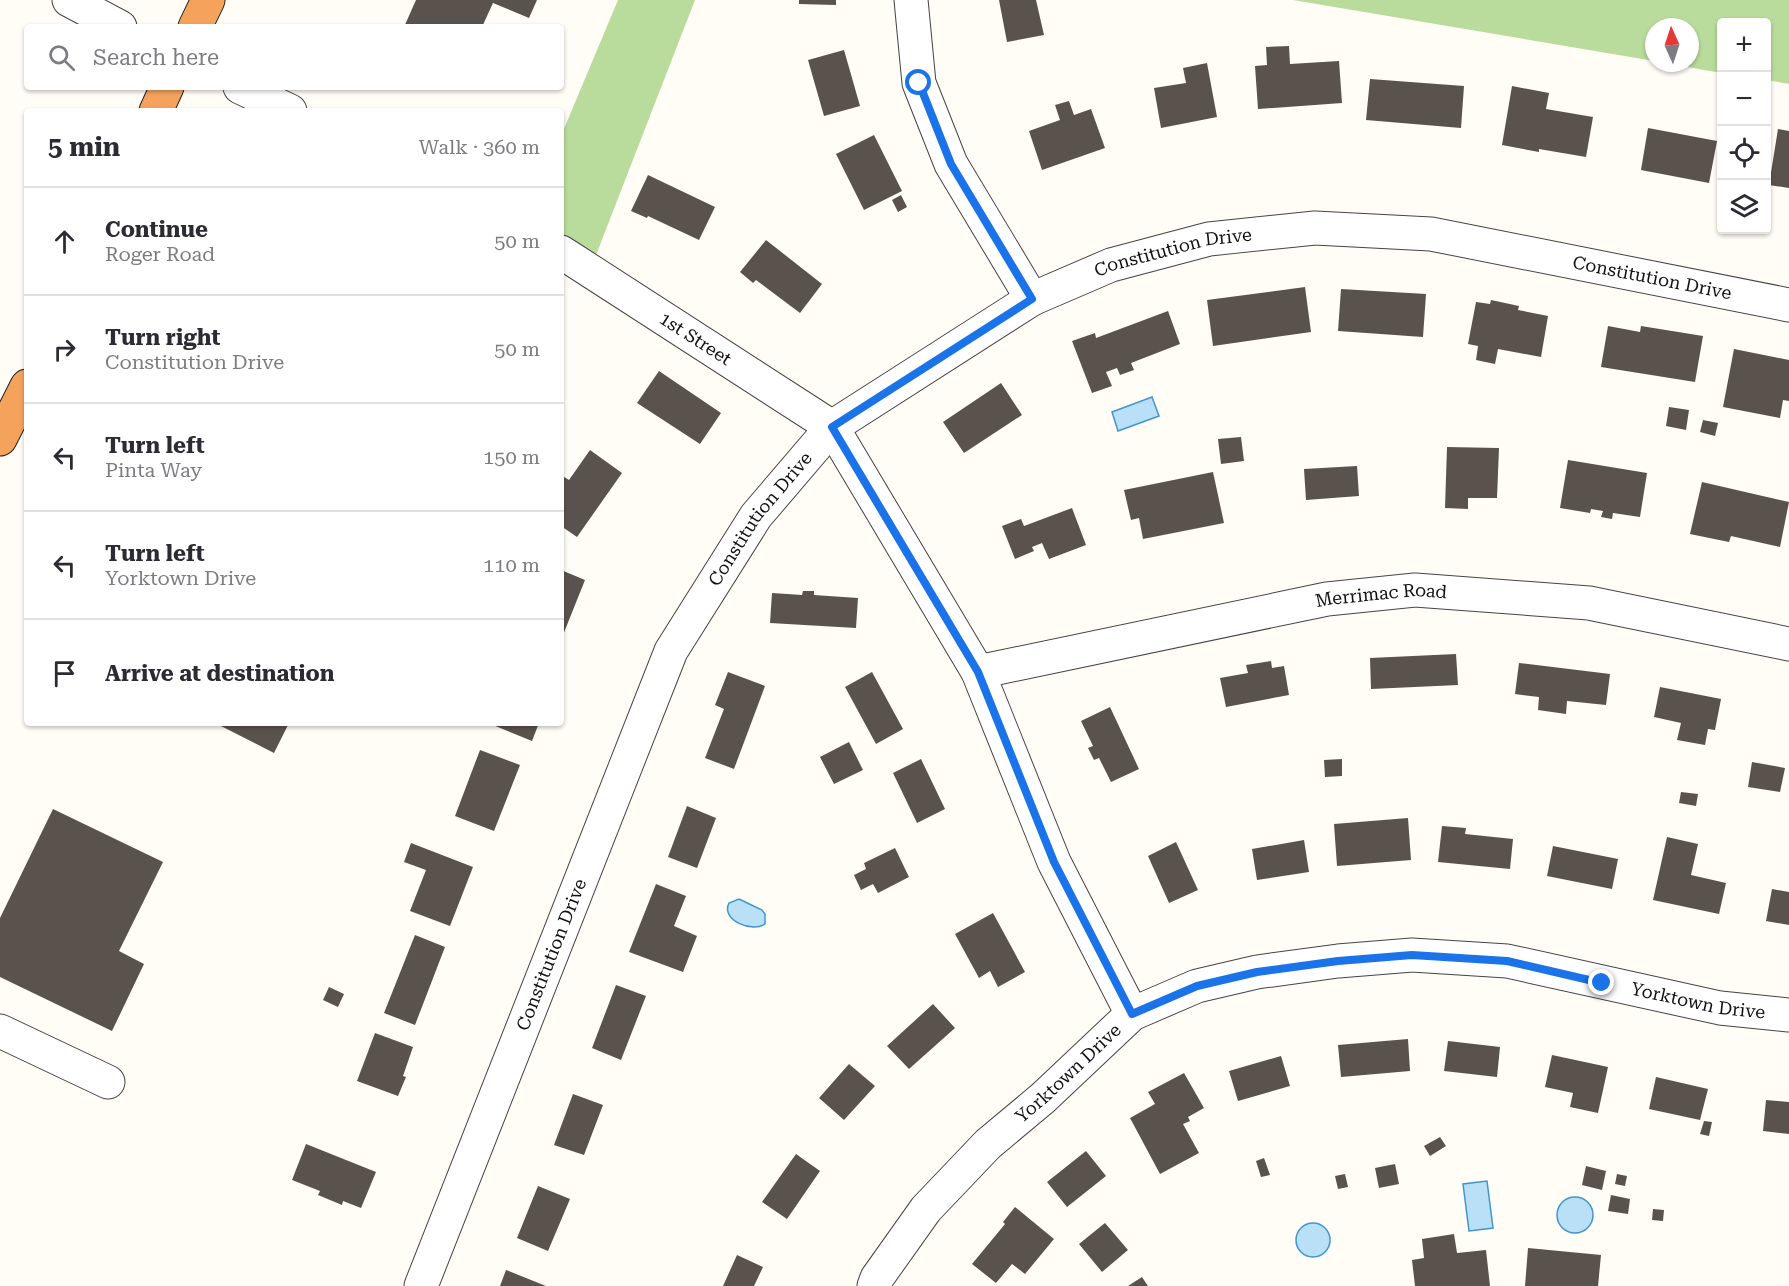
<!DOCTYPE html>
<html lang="en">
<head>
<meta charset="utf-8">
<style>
	:root { --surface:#fff; --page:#f7f7f7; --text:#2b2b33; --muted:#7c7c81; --line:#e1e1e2 }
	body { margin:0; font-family:"Roboto Serif",serif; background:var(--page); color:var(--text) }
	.controls { position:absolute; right:18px; top:18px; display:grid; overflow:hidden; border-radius:6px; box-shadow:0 2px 4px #0004 }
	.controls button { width:54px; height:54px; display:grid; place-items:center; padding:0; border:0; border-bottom:2px solid var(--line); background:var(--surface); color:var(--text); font:30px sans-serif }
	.compass { position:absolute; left:1645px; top:18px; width:54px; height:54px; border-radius:50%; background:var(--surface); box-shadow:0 2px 4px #0004; rotate:357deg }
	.stop { position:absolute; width:18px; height:18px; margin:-14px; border:4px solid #1a73e8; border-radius:50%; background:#fff }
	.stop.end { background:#1a73e8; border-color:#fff; box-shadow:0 2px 6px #0008 }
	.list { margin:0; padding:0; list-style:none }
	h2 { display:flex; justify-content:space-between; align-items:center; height:78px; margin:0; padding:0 24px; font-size:26px }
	h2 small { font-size:20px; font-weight:400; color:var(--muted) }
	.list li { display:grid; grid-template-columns:39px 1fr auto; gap:18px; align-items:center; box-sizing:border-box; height:108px; padding:0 24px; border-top:2px solid var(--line) }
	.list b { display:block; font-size:22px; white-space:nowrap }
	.list p { margin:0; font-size:20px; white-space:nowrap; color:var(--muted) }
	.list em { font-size:20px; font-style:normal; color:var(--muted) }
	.icon { flex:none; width:33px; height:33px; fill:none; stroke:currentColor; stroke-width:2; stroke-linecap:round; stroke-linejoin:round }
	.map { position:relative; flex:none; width:1789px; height:1286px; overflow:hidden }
	.search { position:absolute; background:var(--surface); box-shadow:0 2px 4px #0004; left:24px; top:24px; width:540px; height:66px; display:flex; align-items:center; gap:15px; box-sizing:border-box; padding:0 21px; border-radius:6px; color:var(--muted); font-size:22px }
	.panel { position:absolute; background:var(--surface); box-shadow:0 2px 4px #0004; left:24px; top:108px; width:540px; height:618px; border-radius:6px }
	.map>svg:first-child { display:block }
	.forest { fill:#b9dc9c }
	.water { fill:#b9e0f7; stroke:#3f96cf; stroke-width:1.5 }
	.building { fill:#5a524d }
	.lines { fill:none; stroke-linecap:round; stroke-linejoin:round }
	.minor-casing { stroke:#444; stroke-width:35 }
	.highway-casing { stroke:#222; stroke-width:35 }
	.minor { stroke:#fff; stroke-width:33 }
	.highway { stroke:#f5a25d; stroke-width:33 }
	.route { stroke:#1a73e8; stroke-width:8 }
	.labels { text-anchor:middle; stroke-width:6; stroke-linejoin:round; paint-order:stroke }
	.street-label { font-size:18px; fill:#111; stroke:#fff }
</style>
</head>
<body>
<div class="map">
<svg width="1789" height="1286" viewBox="0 0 1789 1286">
	<rect width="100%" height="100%" fill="#fffdf5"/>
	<path class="forest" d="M618,0H695L591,268L561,253V136Z
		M1293,0H1789V84L1767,80L1766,22H1722L1721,73L1665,63H1690V27H1654V61Z"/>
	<path class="water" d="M1152,397L1159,416L1118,431L1112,412Z
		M739,899L762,910L765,914V924C754,933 720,921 729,903Z
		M1487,1181L1493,1228L1469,1231L1463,1184Z
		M1557 1215a18 18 0 1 1 36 0a18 18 0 1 1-36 0Z
		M1296 1240a17 17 0 1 1 34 0a17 17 0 1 1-34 0Z"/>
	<path class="building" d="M416,0H537L529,18L493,3L482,27H404Z
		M799,0H836V5L799,4Z
		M999,0H1036L1044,35L1007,42Z
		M1289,46L1290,64L1339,61L1342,103L1258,109L1255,66L1267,65L1266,47Z
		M844,50L860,106L824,116L808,60Z
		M1207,63L1217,117L1161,128L1154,88L1186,83L1183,68Z
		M1370,79L1464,86L1461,128L1366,120Z
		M1512,86L1549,93L1546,109L1593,117L1586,157L1539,149V152L1502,145Z
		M1069,101L1074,115L1091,109L1105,148L1042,170L1029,131L1060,120L1055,105Z
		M1648,128L1717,141L1709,183L1641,170Z
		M1778,129L1789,131V188L1769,185Z
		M874,135L902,191L864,210L836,154Z
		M648,175L715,207L699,240L648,216L647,218L631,211Z
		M901,195L907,207L898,212L892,200Z
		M766,240L822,284L800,313L756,280L753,283L740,272Z
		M1305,287L1311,332L1213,346L1207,300Z
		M1341,289L1426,294L1423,337L1338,331Z
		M1491,300L1519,306L1518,310L1548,316L1541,357L1498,349L1495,364L1476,360L1478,346L1468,344L1476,302L1490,304Z
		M1168,311L1180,344L1131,363L1134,370L1120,375L1117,368L1106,372L1112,386L1092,393L1072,341L1095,333L1096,338Z
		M1608,326L1640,332L1641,326L1703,336L1695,382L1601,367Z
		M1734,349L1789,360V401L1783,400L1780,418L1723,407Z
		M659,371L721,413L700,444L637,403Z
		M1001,383L1022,415L964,453L943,422Z
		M1669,407L1689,410L1686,430L1666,426Z
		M1703,420L1718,423L1715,436L1700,432Z
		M1241,437L1244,461L1221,464L1218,439Z
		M1447,447L1499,448L1497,498H1468V509L1445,508Z
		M590,450L622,473L577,537L561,526V475L569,480Z
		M1568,460L1647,473L1640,517L1613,513L1612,519L1601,517L1603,511L1591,509L1590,513L1560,508Z
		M1357,466L1359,496L1306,500L1304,469Z
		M1213,472L1224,523L1143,539L1139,518L1131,520L1124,490Z
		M1702,482L1789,502L1780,547L1731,536L1729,542L1690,534Z
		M1072,508L1086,545L1049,559L1042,543L1032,547L1034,551L1015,559L1002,526L1021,519L1024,526Z
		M561,570L585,580L561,640Z
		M803,591H814V595L858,598L856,628L770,623L772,593L802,595Z
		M1456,654L1458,685L1371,689L1370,658Z
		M1271,661L1272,668L1284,666L1289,695L1226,707L1220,678L1248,673L1246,665Z
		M1519,663L1610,674L1606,705L1567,701L1566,714L1538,710L1539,697L1515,694Z
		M728,672L765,686L734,769L705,758L724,709L715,705Z
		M872,672L903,729L876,744L845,687Z
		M1660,687L1721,699L1715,730L1708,729L1705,745L1677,740L1681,723L1654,717Z
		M1110,707L1139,769L1111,782L1099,758L1094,760L1088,748L1093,746L1081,721Z
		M215,723H289L274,753Z
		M493,723H539L532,741L493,725Z
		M849,742L863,770L834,784L820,757Z
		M480,750L520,765L494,831L455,816Z
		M921,759L945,809L917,823L893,773Z
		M1342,759V776L1325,777L1324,760Z
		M1752,762L1785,768L1780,792L1748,787Z
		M1681,792L1698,794L1696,806L1679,803Z
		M687,806L716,818L697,868L668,857Z
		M53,809L163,862L119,951L144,964L112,1031L0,977V918Z
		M1408,818L1411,860L1337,866L1334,824Z
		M1442,826L1466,828L1465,834L1513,839L1510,869L1438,862Z
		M1667,837L1698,844L1691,875L1726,883L1719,914L1653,900Z
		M1304,840L1309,872L1257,880L1252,849Z
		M1176,842L1198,890L1169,903L1148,856Z
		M411,843L473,867L450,926L410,911L426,870L404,862Z
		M1553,846L1618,859L1612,889L1547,876Z
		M895,848L909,877L878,893L873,884L861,890L854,875L866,869L864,863Z
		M656,884L686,896L674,926L697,936L683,972L629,952Z
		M1772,889L1789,892V925L1766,921Z
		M993,913L1025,972L998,987L990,971L979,978L955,934Z
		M415,935L445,947L415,1025L384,1013Z
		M616,985L646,996L621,1060L592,1048Z
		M329,987L344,994L338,1007L323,1000Z
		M933,1004L955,1028L909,1069L887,1046Z
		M375,1033L413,1047L403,1076L406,1077L398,1096L357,1081Z
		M1408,1039L1410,1071L1341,1077L1338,1045Z
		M1448,1041L1500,1047L1497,1077L1444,1071Z
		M1552,1055L1608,1067L1598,1113L1570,1107L1573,1093L1545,1087Z
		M1281,1056L1290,1086L1238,1101L1229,1071Z
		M849,1064L875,1086L844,1120L819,1098Z
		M1184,1073L1204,1108L1188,1117L1190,1121L1183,1124L1199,1153L1160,1174L1130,1118L1155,1104L1148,1092Z
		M1656,1077L1708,1089L1700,1120L1649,1109Z
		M573,1094L603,1105L584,1155L554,1145Z
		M1766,1100L1789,1102V1134L1763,1131Z
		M1704,1121L1712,1122L1709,1136L1700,1134Z
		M1440,1137L1446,1146L1430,1156L1424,1146Z
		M306,1144L376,1172L361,1208L343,1201L342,1205L318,1195L320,1191L292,1180Z
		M1086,1151L1106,1176L1067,1207L1047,1182Z
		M796,1154L820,1171L787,1219L762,1202Z
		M1264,1158L1270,1175L1261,1177L1256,1161Z
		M1395,1164L1399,1184L1379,1188L1375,1168Z
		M1586,1166L1606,1171L1602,1190L1582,1185Z
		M1345,1174L1348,1187L1338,1189L1335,1176Z
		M1617,1174L1627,1176L1625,1186L1615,1184Z
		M538,1186L570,1199L548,1251L517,1238Z
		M1611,1195L1630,1199L1628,1214L1608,1211Z
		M1015,1207L1054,1239L1025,1274L1012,1264L996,1283L972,1264L1005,1224L1003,1222Z
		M1653,1209L1664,1210L1663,1221L1652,1220Z
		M1105,1223L1128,1250L1102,1272L1079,1244Z
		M1454,1234L1457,1253L1486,1250L1490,1286H1415L1412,1260L1424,1258L1422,1239Z
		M1528,1248L1601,1255L1598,1286H1525Z
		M737,1255L763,1267L754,1286H723Z
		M506,1270L546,1286H500Z
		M1142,1277L1148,1286H1128Z"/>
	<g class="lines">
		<g class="minor-casing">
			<g id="minor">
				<path d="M69,0L120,27"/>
				<path d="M911,0L919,83L951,164L1032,299"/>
				<path d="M240,87L290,111"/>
				<path id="s1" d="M561,252L832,427L978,672L1054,862L1132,1014"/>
				<path id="s2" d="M978,672L1327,599L1415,590L1589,603L1789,644"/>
				<path d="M0,1031L108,1082"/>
				<path id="s3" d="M421,1286L671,651L756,516L832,427L1032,299L1111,265L1209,239L1315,228L1431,234L1789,305"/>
				<path id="s4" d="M874,1286L877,1278L926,1209L988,1144L1043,1098L1132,1014L1197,986L1257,972L1338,961L1412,955L1507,961L1720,1008L1789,1015"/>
			</g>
		</g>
		<g class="highway-casing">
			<path id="highway" d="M195,27L208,0
				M156,111L167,87
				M0,439L27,386"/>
		</g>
		<use href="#minor" class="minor"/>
		<use href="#highway" class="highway"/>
	</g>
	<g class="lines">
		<path class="route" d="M919,83L951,164L1032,299L832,427L978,672L1054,862L1132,1014L1197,986L1257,972L1338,961L1412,955L1507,961L1602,983"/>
	</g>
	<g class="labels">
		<g class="street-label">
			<text dy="6" stroke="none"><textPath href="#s3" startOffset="1346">Constitution Drive</textPath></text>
			<text dy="6" stroke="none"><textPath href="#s3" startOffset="1832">Constitution Drive</textPath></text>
			<text dy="6" stroke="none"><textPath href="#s1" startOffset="160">1st Street</textPath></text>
			<text dy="6" stroke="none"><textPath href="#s3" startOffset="842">Constitution Drive</textPath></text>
			<text dy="6" stroke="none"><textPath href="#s2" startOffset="411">Merrimac Road</textPath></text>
			<text dy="6" stroke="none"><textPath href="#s3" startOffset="356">Constitution Drive</textPath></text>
			<text dy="6" stroke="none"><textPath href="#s4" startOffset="956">Yorktown Drive</textPath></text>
			<text dy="6" stroke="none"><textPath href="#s4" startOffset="290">Yorktown Drive</textPath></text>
		</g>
	</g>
</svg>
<div class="controls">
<button>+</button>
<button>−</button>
<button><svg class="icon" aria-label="locate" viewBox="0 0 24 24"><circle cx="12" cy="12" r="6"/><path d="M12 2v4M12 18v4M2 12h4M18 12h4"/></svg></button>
<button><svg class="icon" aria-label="layers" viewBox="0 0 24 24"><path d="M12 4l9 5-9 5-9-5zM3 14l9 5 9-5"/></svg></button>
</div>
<svg class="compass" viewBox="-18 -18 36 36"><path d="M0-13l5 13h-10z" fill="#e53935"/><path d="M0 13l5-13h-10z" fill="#7c7c81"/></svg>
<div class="stop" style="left:919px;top:83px"></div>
<div class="stop end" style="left:1602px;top:983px"></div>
<div class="search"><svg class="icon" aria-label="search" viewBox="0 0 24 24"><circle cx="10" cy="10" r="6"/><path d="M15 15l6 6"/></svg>Search here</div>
<section class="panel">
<h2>5 min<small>Walk · 360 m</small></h2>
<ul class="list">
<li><svg class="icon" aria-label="ahead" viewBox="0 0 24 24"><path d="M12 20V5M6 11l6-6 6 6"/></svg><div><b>Continue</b><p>Roger Road</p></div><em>50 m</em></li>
<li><svg class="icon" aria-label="right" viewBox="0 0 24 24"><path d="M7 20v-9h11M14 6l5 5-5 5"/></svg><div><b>Turn right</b><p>Constitution Drive</p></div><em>50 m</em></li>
<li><svg class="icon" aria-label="left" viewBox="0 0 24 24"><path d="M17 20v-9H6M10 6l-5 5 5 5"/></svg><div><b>Turn left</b><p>Pinta Way</p></div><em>150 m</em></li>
<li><svg class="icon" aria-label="left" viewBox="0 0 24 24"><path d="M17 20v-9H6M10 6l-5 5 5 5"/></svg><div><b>Turn left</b><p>Yorktown Drive</p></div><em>110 m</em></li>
<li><svg class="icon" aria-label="arrive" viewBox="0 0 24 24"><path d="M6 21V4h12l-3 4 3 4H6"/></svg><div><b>Arrive at destination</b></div></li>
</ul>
</section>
</div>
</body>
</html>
